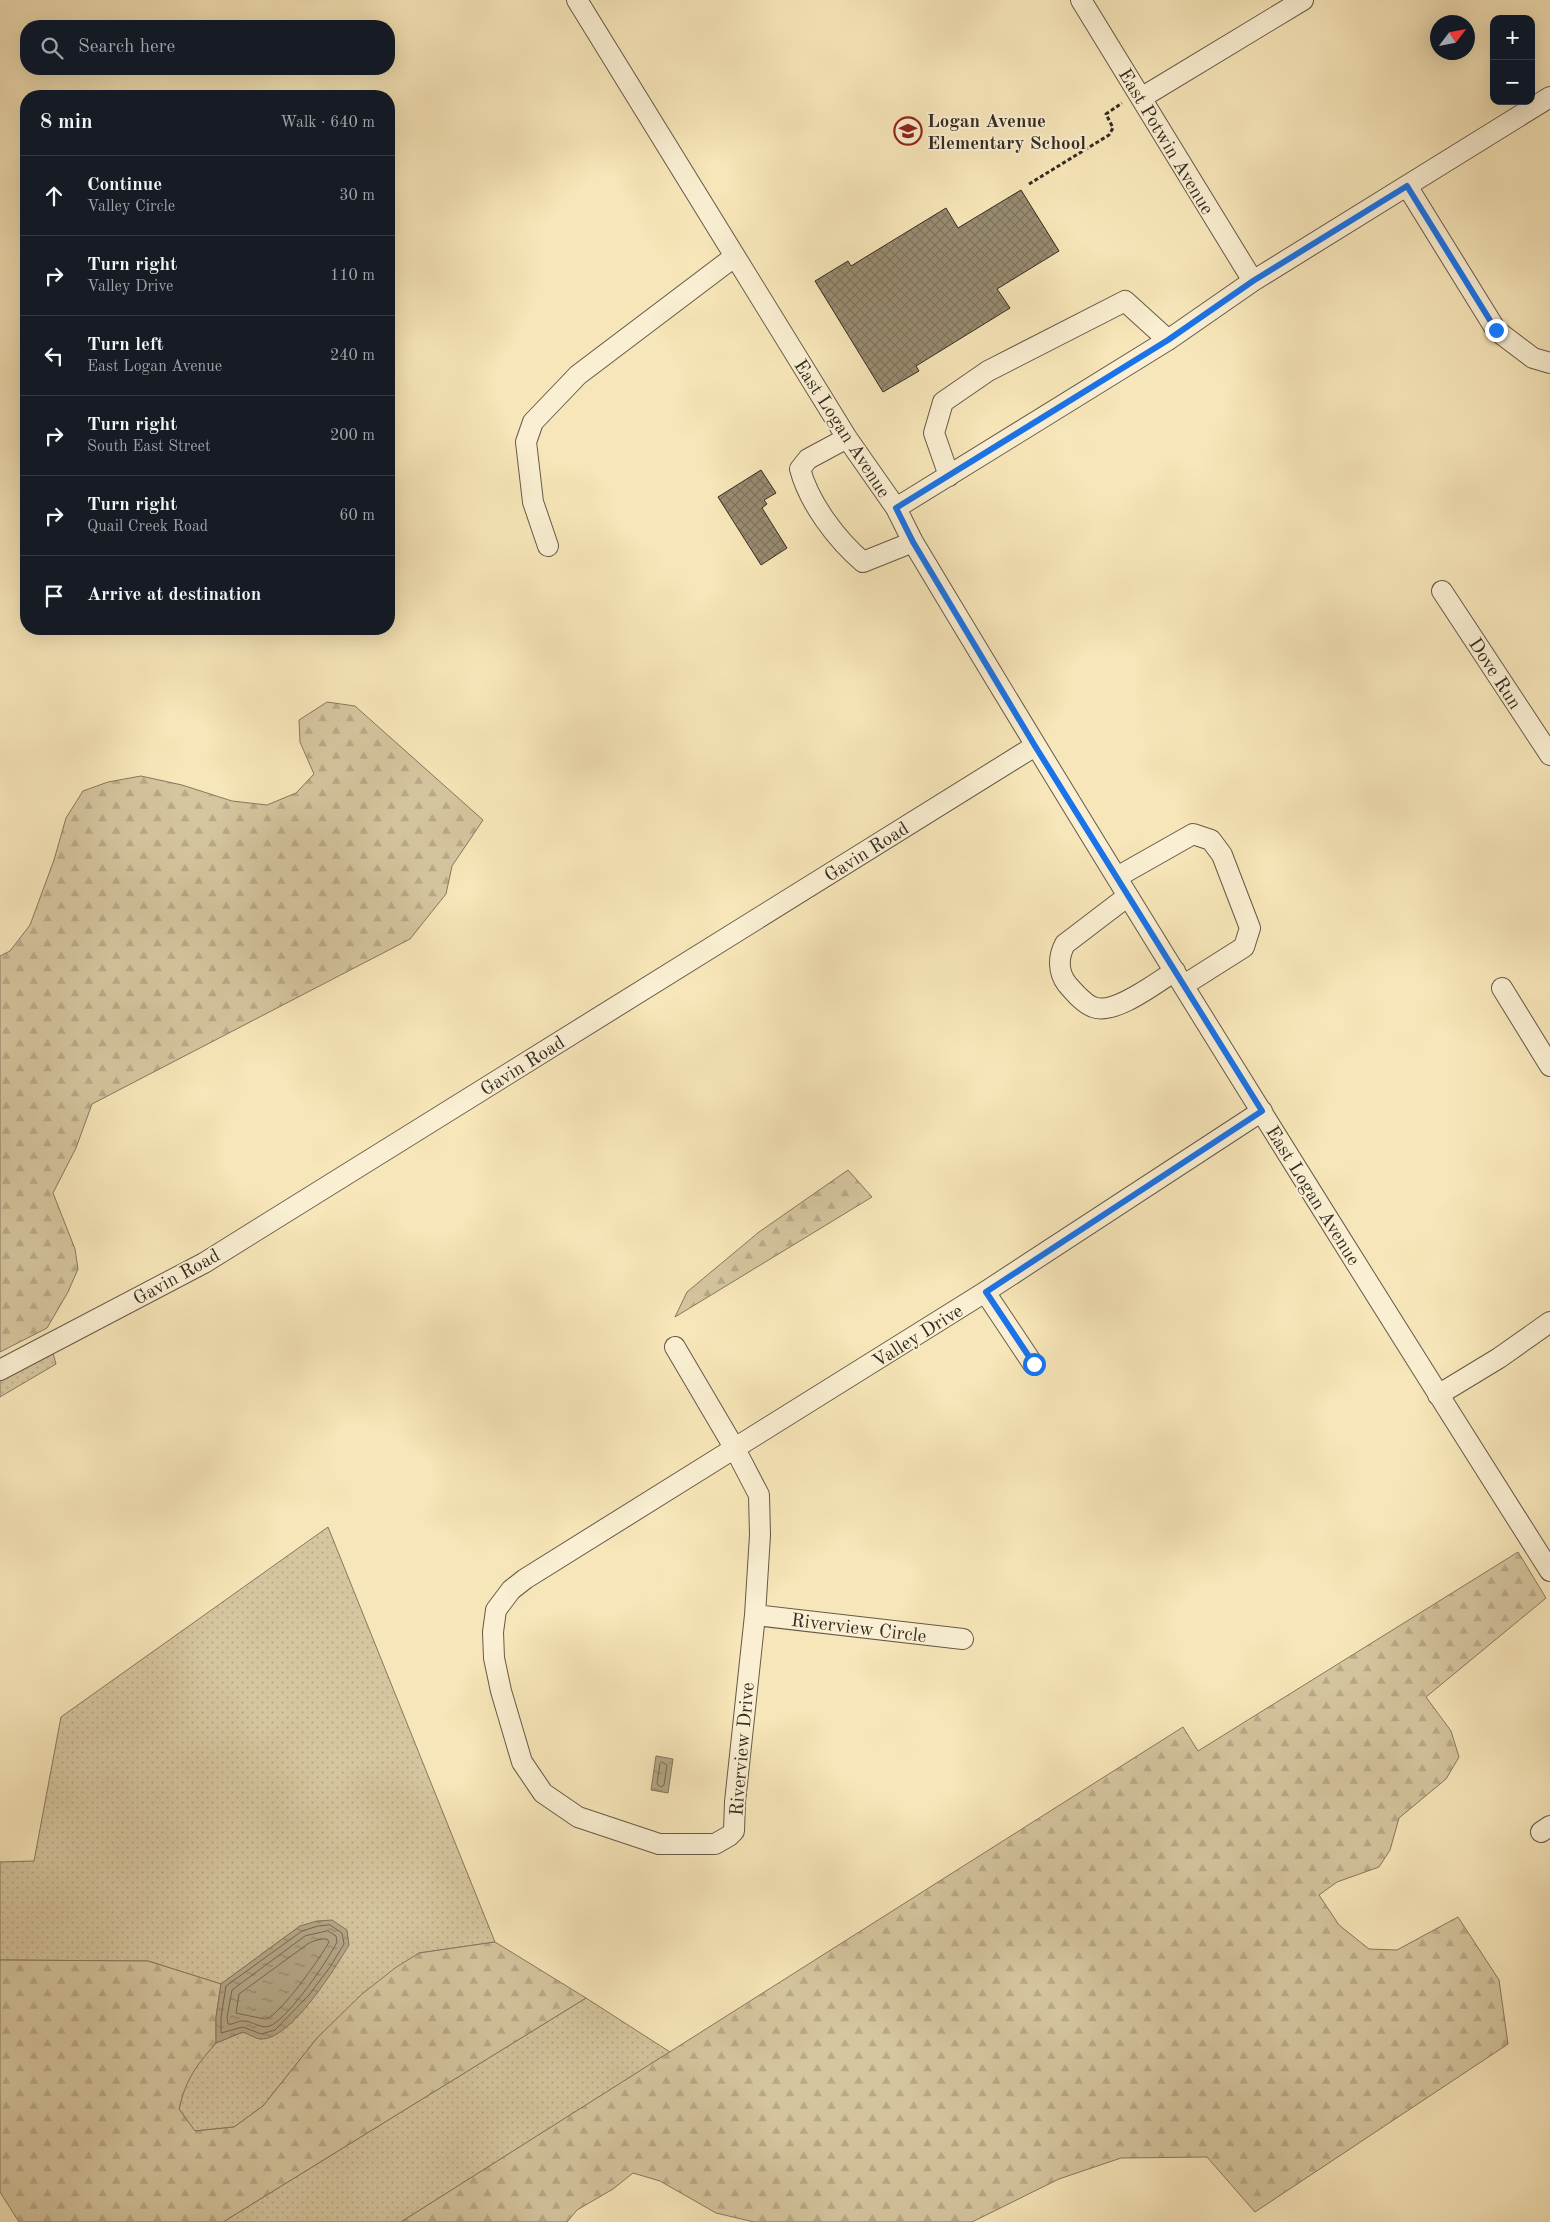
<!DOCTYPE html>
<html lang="en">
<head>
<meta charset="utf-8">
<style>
	:root { --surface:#171b24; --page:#20242c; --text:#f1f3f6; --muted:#9ea1a6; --line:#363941 }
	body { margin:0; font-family:"Old Standard TT",serif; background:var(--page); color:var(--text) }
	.controls { position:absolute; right:15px; top:15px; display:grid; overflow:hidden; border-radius:10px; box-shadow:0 5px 20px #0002 }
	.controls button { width:45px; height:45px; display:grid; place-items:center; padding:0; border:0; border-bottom:1px solid var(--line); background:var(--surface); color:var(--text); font:25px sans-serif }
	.compass { position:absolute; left:1430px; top:15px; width:45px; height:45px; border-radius:50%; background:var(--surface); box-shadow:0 5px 20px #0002; rotate:58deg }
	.stop { position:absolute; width:15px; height:15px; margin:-11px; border:4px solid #1a73e8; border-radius:50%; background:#fff }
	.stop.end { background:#1a73e8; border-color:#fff; box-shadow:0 1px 5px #0008 }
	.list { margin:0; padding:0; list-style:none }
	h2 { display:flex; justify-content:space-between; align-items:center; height:65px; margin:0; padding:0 20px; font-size:21px }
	h2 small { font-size:16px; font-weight:400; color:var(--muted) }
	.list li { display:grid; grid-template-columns:32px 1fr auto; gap:15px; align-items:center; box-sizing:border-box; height:80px; padding:0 20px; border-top:1px solid var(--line) }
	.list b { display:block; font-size:19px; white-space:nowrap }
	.list p { margin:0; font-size:16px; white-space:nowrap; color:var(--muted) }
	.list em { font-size:16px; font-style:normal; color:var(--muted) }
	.icon { flex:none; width:28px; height:28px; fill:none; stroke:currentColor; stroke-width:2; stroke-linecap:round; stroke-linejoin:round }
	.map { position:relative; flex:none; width:1550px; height:2222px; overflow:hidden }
	.search { position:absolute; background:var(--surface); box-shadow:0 5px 20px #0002; left:20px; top:20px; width:375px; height:55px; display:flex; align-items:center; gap:12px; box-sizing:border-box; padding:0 18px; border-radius:20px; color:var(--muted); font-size:19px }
	.panel { position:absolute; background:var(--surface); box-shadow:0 5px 20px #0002; left:20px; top:90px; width:375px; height:545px; border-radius:20px }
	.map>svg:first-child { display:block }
	.grass { fill:url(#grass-dots); stroke:#857860 }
	.forest { fill:url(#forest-firs); stroke:#857860 }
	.water { fill:url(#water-ripples); stroke:#81755e }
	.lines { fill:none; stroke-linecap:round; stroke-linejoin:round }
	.shore { stroke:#746854; stroke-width:1 }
	.building { fill:url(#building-cross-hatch); stroke:#342b22 }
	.minor-casing { stroke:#655a48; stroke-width:22 }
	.path { stroke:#342b22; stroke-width:3; stroke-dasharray:4 2.5; stroke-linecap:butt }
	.minor { stroke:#faefd2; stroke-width:20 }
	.route { stroke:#1a73e8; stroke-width:6 }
	.labels { text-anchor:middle; stroke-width:4; stroke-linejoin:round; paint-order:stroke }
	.poi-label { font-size:19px; font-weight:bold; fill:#342b22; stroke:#faefd2; text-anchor:start }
	.street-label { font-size:19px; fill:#342b22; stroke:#faefd2 }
</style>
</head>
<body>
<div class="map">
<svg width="1550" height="2222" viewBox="0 0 1550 2222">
	<defs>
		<pattern id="grass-dots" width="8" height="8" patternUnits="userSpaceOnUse" patternTransform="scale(1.25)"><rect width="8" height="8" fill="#d6c69f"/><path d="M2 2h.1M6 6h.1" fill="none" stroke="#b8aa89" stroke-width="1.8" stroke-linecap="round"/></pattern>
		<pattern id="forest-firs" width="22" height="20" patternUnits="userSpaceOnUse" patternTransform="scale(1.25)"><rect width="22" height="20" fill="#d6c69f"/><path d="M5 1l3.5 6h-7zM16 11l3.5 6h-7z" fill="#b8aa89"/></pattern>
		<pattern id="water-ripples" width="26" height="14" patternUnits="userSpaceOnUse" patternTransform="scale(1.25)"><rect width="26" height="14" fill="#b5a686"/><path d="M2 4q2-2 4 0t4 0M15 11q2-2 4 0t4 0" fill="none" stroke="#94876d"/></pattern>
		<pattern id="building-cross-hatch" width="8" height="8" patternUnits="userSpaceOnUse" patternTransform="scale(1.25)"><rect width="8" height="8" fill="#998c71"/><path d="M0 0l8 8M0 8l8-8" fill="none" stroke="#7e735c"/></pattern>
	</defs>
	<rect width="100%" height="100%" fill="#f7e6b9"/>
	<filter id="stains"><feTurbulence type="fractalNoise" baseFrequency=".004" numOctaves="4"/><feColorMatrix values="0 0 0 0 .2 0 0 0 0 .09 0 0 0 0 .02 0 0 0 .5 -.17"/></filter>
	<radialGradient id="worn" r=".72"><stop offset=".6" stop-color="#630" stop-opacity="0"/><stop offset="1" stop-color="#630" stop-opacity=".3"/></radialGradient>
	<path class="grass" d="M53,1353L56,1364L0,1397V1380Z
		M328,1527L495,1942L419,1953L318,2037L263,2106L234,2127L194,2131L179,2109L184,2087L198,2064L216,2043L243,2032L261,2039L300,1926L221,1984L148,1961L0,1960V1862L34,1861L61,1717Z
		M586,1998L670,2052L401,2222H223Z"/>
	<path class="forest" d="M327,702L355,706L483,820L452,866L446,894L410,939L92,1104L76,1148L53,1193L75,1249L78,1269L68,1292L47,1328L0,1352V956L10,951L30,925L54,860L66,818L83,791L108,782L141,776L182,785L232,801L267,805L296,793L314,774L300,742L299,720Z
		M848,1170L872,1197L675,1317L687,1292L759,1232Z
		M1518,1552L1546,1598L1426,1697L1451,1731L1459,1757L1446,1779L1399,1818L1390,1850L1379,1867L1337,1882L1319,1895L1339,1925L1369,1949L1397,1950L1458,1917L1499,1980L1508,2044L1255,2212L1207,2157L1121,2158L1059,2179L972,2222H754L716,2213L660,2181L633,2173L613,2189L577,2210L567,2222H401L1183,1727L1198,1751Z
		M495,1942L586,1998L223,2222H19L0,2192V1960L148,1961L221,1984L216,2017V2043C196,2066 186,2079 179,2109L195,2131L234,2127L263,2106L318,2037L362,1994L395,1968L419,1953Z"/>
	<path class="water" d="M656,1756L673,1759L668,1793L651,1790Z
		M332,1920L347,1930L349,1945C335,1968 291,2040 261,2039C256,2039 248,2034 243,2032L216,2043V2017L221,1984L300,1926L317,1921Z"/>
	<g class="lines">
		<path class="shore" d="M662,1762L667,1765L664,1785L661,1787L657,1784L660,1764Z
			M330,1925L342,1933L344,1944L330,1967L309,1995L275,2030L261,2034L243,2027L221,2033V2017L226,1986L302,1931L318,1926Z
			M328,1931L336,1936L337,1942C327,1962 291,2014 272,2025C261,2031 253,2020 242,2021C237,2021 233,2025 228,2024L227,2017L232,1990L305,1936Z
			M320,1939H327L329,1942C321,1957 281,2014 266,2019C264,2019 240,2014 236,2013L239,1994L309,1943Z"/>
	</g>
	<path class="building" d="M1021,190L1059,251L997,289L1010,308L916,366L919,371L883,392L815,281L848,261L851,266L946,208L958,228Z
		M761,470L776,493L764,500L767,504L762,508L787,548L761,565L718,497Z"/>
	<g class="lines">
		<g class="minor-casing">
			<path id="minor" d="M577,0L847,438L896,508L913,542C1120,888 1334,1230 1550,1571
				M1081,0L1253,281
				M1141,98L1303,0
				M1407,186L1496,330L1533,358L1550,363
				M847,438L808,459L800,469C809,503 837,540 863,562L913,542
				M949,476L934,433L943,402L988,371L1125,301L1168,340
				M896,508L1168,340L1253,281L1550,97
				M548,546L533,502L526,442L533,422L578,375L734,257
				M1442,591L1550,755
				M1117,877L1193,834L1211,840L1222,855L1250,928L1244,947L1184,985
				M1128,896L1065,944C1058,957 1058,972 1067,984C1074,992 1083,1003 1093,1007C1114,1016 1157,982 1175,971
				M1502,988L1550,1066
				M985,1292L1033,1364
				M675,1347L735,1449L759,1495L760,1535L755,1615L735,1802L734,1831L729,1836L715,1844H659L578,1817L543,1793L522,1762L501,1691L494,1658L493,1632L496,1610L511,1590L525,1579L985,1292L1262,1111
				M0,1370L204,1263L1035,746
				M1438,1395L1499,1358L1550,1322
				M755,1615L963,1639
				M1541,1832L1550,1826"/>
		</g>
		<path class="path" d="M1029,184L1109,135L1113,128L1106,114L1122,103"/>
		<use href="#minor" class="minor"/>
	</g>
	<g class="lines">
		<path class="route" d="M1034,1364L986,1292L1262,1111L1035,746L913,542L896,508L1168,340L1253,281L1407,186L1496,330"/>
	</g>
	<defs>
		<g id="school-ring" transform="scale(1.4375)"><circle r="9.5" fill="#faefd2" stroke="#8f2418" stroke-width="1.5"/><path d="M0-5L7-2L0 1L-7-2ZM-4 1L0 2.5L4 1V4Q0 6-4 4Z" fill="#8f2418"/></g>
	</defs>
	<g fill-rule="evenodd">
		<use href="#school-ring" x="908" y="131"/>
	</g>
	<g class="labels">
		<g class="poi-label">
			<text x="927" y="127">Logan Avenue<tspan x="927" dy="22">Elementary School</tspan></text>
		</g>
		<g class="street-label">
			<text transform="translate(1167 141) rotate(59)" y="7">East Potwin Avenue</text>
			<text transform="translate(843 428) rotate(57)" y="7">East Logan Avenue</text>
			<text transform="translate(1496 673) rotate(57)" y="7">Dove Run</text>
			<text transform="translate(866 851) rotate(-32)" y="7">Gavin Road</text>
			<text transform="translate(522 1065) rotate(-32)" y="7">Gavin Road</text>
			<text transform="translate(1314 1195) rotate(58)" y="7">East Logan Avenue</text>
			<text transform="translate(176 1276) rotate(-29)" y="7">Gavin Road</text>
			<text transform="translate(917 1335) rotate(-32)" y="7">Valley Drive</text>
			<text transform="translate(859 1627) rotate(7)" y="7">Riverview Circle</text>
			<text transform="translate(741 1749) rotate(-85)" y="7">Riverview Drive</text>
		</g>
	</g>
	<rect width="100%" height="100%" filter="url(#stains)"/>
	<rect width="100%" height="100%" fill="url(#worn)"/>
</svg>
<div class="controls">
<button>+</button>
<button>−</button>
</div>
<svg class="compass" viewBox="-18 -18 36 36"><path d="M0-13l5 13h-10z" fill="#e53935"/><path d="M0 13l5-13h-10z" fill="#9ea1a6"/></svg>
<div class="stop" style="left:1034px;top:1364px"></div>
<div class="stop end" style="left:1496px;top:330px"></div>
<div class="search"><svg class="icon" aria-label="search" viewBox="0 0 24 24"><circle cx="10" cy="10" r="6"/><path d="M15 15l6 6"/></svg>Search here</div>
<section class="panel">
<h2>8 min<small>Walk · 640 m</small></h2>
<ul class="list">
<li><svg class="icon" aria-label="ahead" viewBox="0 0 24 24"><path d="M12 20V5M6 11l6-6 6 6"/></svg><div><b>Continue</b><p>Valley Circle</p></div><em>30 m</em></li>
<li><svg class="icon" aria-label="right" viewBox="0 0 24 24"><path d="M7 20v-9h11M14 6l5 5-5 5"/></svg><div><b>Turn right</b><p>Valley Drive</p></div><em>110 m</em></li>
<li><svg class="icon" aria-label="left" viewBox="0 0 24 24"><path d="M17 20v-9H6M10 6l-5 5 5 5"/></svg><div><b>Turn left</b><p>East Logan Avenue</p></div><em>240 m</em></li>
<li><svg class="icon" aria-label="right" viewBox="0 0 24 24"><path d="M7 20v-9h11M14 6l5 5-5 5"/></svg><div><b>Turn right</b><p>South East Street</p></div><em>200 m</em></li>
<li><svg class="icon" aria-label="right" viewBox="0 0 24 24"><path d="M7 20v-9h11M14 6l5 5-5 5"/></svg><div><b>Turn right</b><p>Quail Creek Road</p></div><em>60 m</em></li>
<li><svg class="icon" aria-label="arrive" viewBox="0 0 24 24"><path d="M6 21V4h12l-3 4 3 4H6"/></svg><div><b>Arrive at destination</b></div></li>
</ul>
</section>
</div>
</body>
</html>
